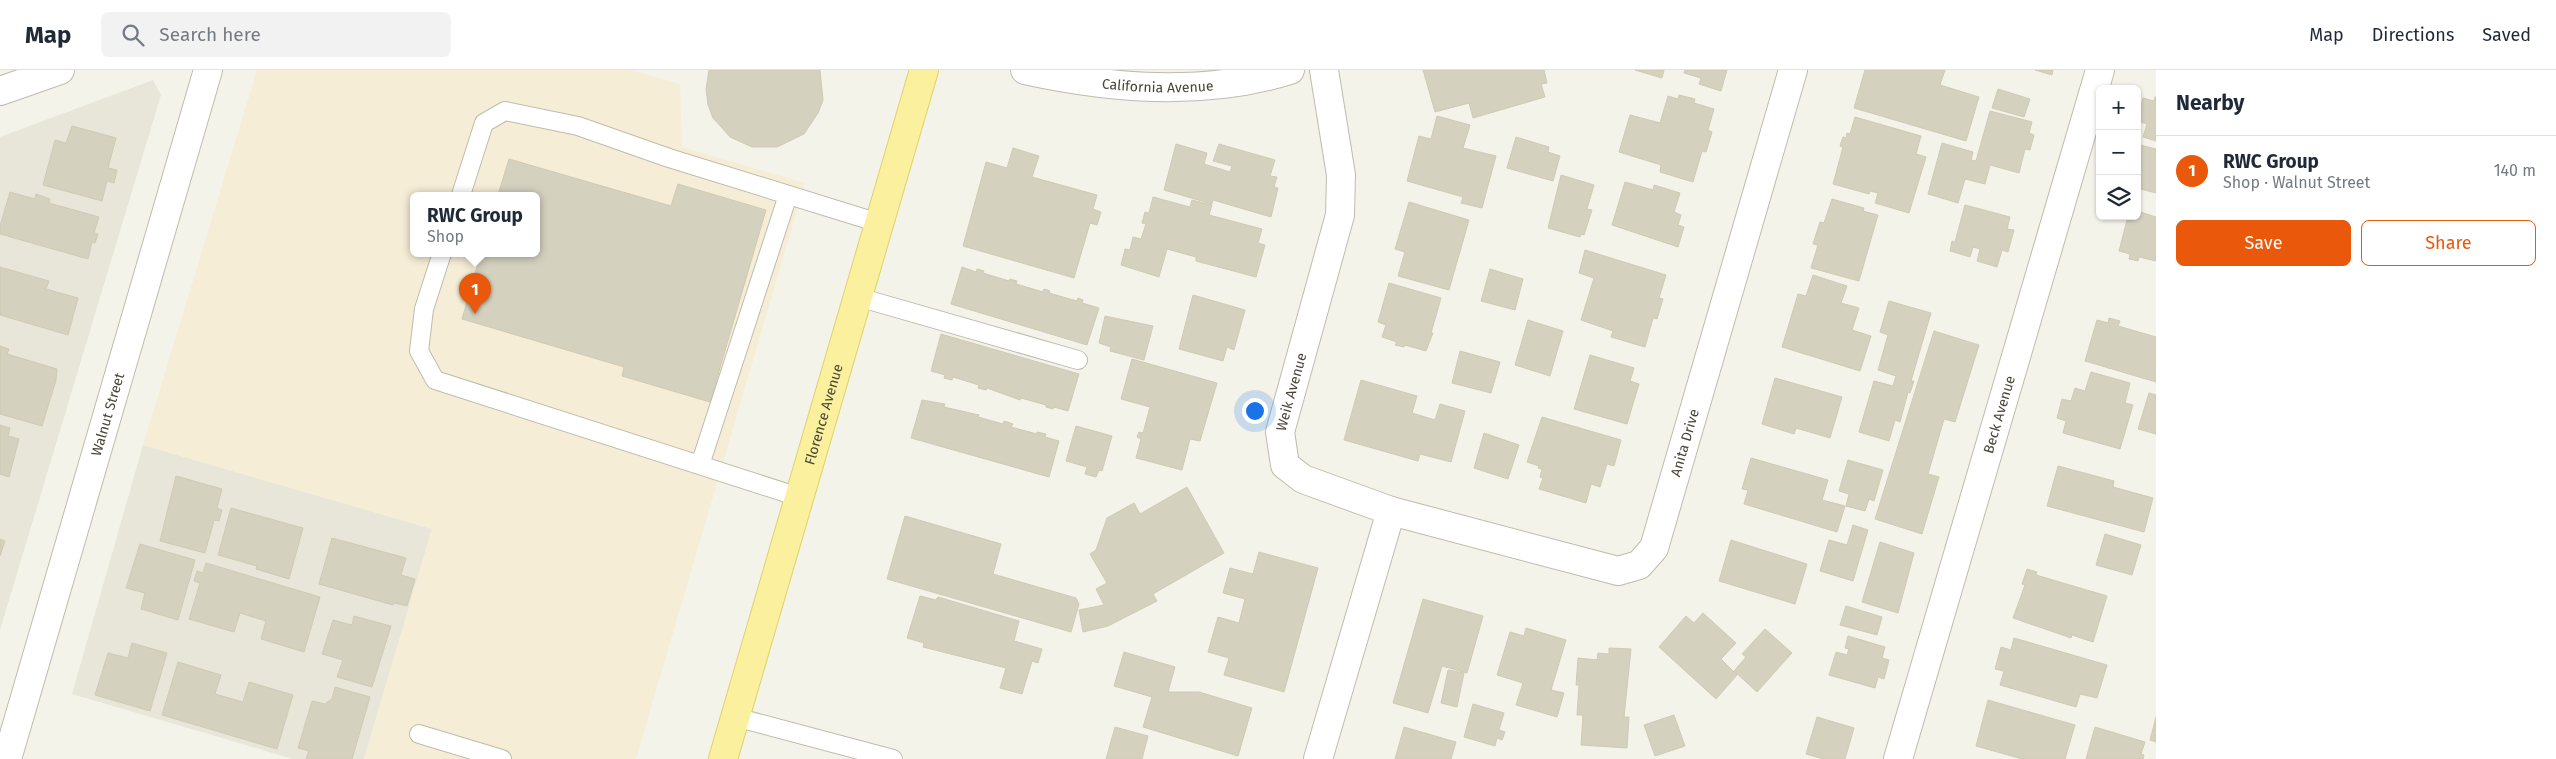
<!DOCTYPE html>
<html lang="en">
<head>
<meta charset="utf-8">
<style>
	:root { --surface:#fff; --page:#f2f2f3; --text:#1f2937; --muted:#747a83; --line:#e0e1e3; --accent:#ea580c }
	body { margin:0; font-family:"Fira Sans",sans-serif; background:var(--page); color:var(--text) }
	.controls { position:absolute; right:15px; top:15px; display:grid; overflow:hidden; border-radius:8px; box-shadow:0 1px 4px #0004 }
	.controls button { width:45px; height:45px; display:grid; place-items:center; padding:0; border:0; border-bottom:1px solid var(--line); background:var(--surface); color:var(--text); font:25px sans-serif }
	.you { position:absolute; left:1254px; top:340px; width:18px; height:18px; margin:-12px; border:4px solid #fff; border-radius:50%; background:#1a73e8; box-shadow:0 0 0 8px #1a73e833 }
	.badge { display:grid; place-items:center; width:32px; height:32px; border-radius:50%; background:var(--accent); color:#fff; font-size:16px; font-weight:700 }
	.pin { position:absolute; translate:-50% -41px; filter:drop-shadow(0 1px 2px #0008) }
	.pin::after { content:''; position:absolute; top:26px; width:18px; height:15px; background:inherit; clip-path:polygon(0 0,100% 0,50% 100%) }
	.popup { position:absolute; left:410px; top:122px; width:130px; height:65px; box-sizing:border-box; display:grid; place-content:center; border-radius:8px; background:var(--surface); filter:drop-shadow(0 1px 4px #0005); font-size:16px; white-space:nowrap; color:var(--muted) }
	.popup b { font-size:19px; color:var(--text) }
	.popup::after { content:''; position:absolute; left:50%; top:100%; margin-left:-10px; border:10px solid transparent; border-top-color:var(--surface) }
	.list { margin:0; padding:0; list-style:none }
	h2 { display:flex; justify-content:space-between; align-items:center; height:65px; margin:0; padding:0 20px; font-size:21px }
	h2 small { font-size:16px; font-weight:400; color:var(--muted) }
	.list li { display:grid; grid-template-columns:32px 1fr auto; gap:15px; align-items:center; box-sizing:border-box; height:70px; padding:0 20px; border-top:1px solid var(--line) }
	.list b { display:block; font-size:19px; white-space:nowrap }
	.list p { margin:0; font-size:16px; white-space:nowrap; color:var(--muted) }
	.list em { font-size:16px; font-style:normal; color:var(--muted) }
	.actions { display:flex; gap:10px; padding:15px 20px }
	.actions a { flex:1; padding:11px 0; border:1px solid var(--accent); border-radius:8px; text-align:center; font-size:18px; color:var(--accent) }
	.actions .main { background:var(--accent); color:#fff }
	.icon { flex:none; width:28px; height:28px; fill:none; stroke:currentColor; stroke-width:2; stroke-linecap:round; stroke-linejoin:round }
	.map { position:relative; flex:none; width:2156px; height:689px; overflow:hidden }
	header { display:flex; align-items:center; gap:30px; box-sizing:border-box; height:70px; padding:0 25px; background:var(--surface); border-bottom:1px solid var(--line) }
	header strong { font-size:24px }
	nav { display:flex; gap:28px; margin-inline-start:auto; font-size:18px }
	.search { width:350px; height:45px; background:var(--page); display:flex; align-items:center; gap:12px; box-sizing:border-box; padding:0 18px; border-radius:8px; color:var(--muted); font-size:19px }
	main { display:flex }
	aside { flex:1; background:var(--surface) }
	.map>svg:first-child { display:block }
	.residential { fill:#e8e6d8 }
	.commercial { fill:#f5edd6; fill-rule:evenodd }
	.building { fill:#d5d1bf; stroke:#d0cab3 }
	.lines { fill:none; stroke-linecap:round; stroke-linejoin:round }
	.service-casing { stroke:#bfbcac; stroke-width:20 }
	.minor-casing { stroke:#bfbcac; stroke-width:30 }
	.tertiary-casing { stroke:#bfbcac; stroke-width:30 }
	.primary-casing { stroke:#dfd16c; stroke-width:30 }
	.service { stroke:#fff; stroke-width:18 }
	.minor { stroke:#fff; stroke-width:28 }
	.tertiary { stroke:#fff; stroke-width:28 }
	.primary { stroke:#faf09d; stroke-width:28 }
	.labels { text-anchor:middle; stroke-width:4; stroke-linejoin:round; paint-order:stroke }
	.street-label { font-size:14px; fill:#484438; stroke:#fff }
</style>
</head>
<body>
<header>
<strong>Map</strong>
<div class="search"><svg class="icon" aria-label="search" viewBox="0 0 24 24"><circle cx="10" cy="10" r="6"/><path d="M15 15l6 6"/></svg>Search here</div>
<nav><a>Map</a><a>Directions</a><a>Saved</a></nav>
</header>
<main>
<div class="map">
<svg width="2156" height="689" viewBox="0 0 2156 689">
	<rect width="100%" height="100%" fill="#f4f3ea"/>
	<path class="residential" d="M153,10L161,25L0,560V67Z
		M143,375L432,459L364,689H293L72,624Z"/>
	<path class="commercial" d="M257,0H630L680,14L682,77L805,113L636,689H364L432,459L143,375ZM414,125H536V183H414Z"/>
	<path class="building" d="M709,0H820L823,30L818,43L804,64L777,77H752L730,67L713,48L708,35L706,19Z
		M1423,0H1544L1547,13L1541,14L1545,27L1473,48L1469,33L1435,42Z
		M1635,0H1664L1662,8Z
		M1685,0H1727L1721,21L1699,14L1701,8L1684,3Z
		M1865,0H1945L1940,15L1979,27L1966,71L1854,38Z
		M2035,0H2053L2052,5Z
		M1998,19L2030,29L2024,47L1992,38Z
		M1679,25L1695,29L1694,33L1714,39L1708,60L1712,62L1706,82L1702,81L1693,112L1660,102L1661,95L1619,82L1630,45L1660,53L1668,26L1678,29Z
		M2155,27H2156V71L2143,67L2147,54L2137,51L2143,28L2154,31Z
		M1990,41L2032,52L2029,63L2034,65L2030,80L2025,79L2019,103L1990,95L1985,114L1965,109L1958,133L1928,124L1942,73L1973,82L1971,90L1976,91Z
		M1437,46L1470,55L1463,78L1496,86L1482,138L1461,133L1463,127L1407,111L1419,66L1431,69Z
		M1855,47L1921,66L1916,84L1926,87L1909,143L1875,133L1878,123L1870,121L1869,124L1833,114L1843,77L1840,76L1843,67L1846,68L1847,63L1850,64Z
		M72,56L116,68L108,98L117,100L114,113L107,111L102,131L43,115L55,70L66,73Z
		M1516,67L1549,77L1548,82L1560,86L1553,111L1507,98Z
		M1176,74L1207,83L1204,94L1230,102L1232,96L1213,91L1219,74L1275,90L1270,106L1277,107L1274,117L1278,118L1271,147L1213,130L1212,134L1164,120Z
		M2140,75L2156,79V123L2137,118V84Z
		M1013,78L1039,86L1032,107L1097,125L1093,139L1101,142L1097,155L1090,153L1074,208L963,176L986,92L1007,98Z
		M509,89L671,136L678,114L766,140L710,332L622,306L624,297L462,249L481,183H536V125H498Z
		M1561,105L1594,115L1587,139L1592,140L1584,165L1581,164L1580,167L1548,158Z
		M1625,112L1653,120L1654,115L1680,123L1674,142L1681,145L1678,155L1684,157L1678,177L1612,155Z
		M10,122L35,129L36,124L50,129L49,133L99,147L94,163L98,164L95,173L92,172L88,189L0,164V156Z
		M1153,127L1190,137L1192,130L1212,135L1209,145L1262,159L1258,173L1265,175L1256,207L1196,191V187L1167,179L1159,207L1121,195L1125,179L1130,180L1133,167L1141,169L1146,154L1142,153L1145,142L1149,143Z
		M1832,129L1864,138L1863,141L1878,145L1859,211L1811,198L1818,175L1813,174L1820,152L1824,153Z
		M1409,132L1469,150L1449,220L1398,206L1405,182L1395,179Z
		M1965,135L2010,147L2007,159L2014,160L2008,182L2002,180L1997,197L1977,191L1980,179L1973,177L1970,187L1950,181L1952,171L1955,172Z
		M2137,141L2156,147V191L2139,187L2138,191L2129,189L2130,184L2119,181L2128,146H2137Z
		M1585,180L1666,205L1659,228L1663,229L1657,249L1653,248L1645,277L1611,267L1613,261L1581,250L1594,208L1579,203Z
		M0,197L49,211L46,219L78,228L68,265L0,245Z
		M962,197L976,202L977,199L984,201L983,203L1009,211L1010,209L1017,211L1016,214L1043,222L1044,219L1050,221L1049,223L1077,231L1078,228L1083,230L1082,233L1099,238L1087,275L951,234Z
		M1490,199L1523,209L1515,240L1481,231Z
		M1813,205L1847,216L1841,233L1859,238L1852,260L1871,266L1860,301L1782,277L1798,224L1806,226Z
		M1389,213L1441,228L1431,263H1433L1426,281L1405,275L1404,277L1395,275L1397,272L1382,267L1386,255L1378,252Z
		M1193,225L1245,240L1234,280L1227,277L1223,291L1179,279Z
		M1889,231L1931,243L1911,311H1914L1910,323L1908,322L1900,352L1895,350L1889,371L1859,362L1874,311L1893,316L1896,306L1878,300L1888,265L1880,262Z
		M1105,246L1153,256L1144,290L1110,281L1111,277L1099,273Z
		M2109,248L2120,251L2118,256L2156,267V312L2085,291L2097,250L2108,253Z
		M1528,250L1563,261L1550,306L1515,295Z
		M1934,261L1979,275L1955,352L1944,349L1928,404L1939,407L1922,464L1875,449Z
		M941,264L1079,304L1068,341L1054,337L1053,339L1046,337V335L1021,328L1020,330L987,318L986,320L978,318L979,315L953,307L952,310L944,308L945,305L931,301Z
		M0,276L9,279L7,284L57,299L56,310L42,356L0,344Z
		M1460,281L1500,292L1491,323L1452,313Z
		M1590,285L1634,298L1630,311L1639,314L1627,354L1574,339Z
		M1132,289L1217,313L1200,371L1190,369L1182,400L1136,388L1141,369L1137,367L1139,362L1143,363L1150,337L1121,329Z
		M2091,302L2130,313L2125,333L2133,335L2120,379L2063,363L2066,351L2057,348L2062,329L2071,331L2075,318L2085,321Z
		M1775,308L1842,327L1830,368L1796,358L1794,364L1762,354Z
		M1361,310L1417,326L1412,343L1435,350L1440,334L1465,341L1451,392L1420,384L1418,391L1344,370Z
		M2149,323L2156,325V364L2138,359Z
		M922,330L945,334L944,337L979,345L978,347L1003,354L1004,351L1013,354L1011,357L1037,364V362L1046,364L1045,367L1059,371L1049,407L911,368Z
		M1542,347L1621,370L1614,396L1607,394L1600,417L1591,414L1586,433L1539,419L1543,408L1540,407L1542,399L1538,398L1539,396L1527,392Z
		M0,355L10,358L8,366L19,369L9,407L0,404Z
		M1076,356L1112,366L1102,401L1099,400L1096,407L1085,404L1087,397L1066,391Z
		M1484,363L1519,375L1508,409L1474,398Z
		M1751,388L1828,410L1822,430L1845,436L1837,462L1744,434L1748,420L1742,419Z
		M1848,390L1883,400L1874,431L1869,429L1865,441L1846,436L1849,424L1839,421Z
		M2058,396L2114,411L2113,417L2153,428L2144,462L2047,436Z
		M176,406L222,419L217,438L222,440L219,451L214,450L205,483L160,471Z
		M1187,417L1224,483L1153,524L1157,531L1108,556L1083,562L1079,540L1104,535L1096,519L1107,513L1090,484L1096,480L1107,448L1134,433L1140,444Z
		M231,438L303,458L289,509L256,499L257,496L218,485Z
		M905,446L1001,474L993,504L1076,528L1079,534L1071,562L887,509Z
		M1853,455L1868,460L1853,511L1820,501L1829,470L1847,475Z
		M2105,464L2141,475L2132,505L2096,495Z
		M332,468L406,488L401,505L415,509L407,536L394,533L393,535L319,514Z
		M0,469L5,471L0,486Z
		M1731,470L1807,494L1795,534L1719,511Z
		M1880,472L1914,483L1898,543L1862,532Z
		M140,474L195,490L178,550L141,539L145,523L126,518Z
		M1259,482L1318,498L1284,622L1224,605L1229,588L1208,582L1218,547L1239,553L1245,529L1223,523L1230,498L1253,504Z
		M206,493L320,527L304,582L261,569L266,551L240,543L234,562L189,549L200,513L194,511L197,501L203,503Z
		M2027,499L2037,502L2036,505L2107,526L2093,572L2072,565L2071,568L2013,548L2025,515L2022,514Z
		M920,526L936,530L938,527L1019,551L1014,571L1042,579L1038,593L1032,591L1022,624L1000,618L1006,598L923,577L924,573L907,568Z
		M1423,529L1483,546L1467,603L1442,596L1428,643L1393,633Z
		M1846,536L1882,547L1877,565L1840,555Z
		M1703,543L1736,573L1721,589L1737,605L1716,629L1659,577L1686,546L1694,553Z
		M354,546L391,556L372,617L337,607L343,590L322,584L333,550L352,555Z
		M1526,558L1566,570L1551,620L1564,623L1557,647L1516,635L1523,613L1497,605L1510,562L1524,566Z
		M1765,559L1792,583L1757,622L1734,601L1746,587L1742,584Z
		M1848,566L1885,577L1882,588L1889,590L1884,609L1878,607L1875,618L1829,605L1836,582L1847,585L1849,579L1845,578Z
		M2014,568L2107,595L2097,628L2080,624L2076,637L2000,615L2004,601L1995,599L2001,577L2011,580Z
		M132,573L167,583L150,641L95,625L108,583L128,588Z
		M1609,578L1631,579L1624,647H1629L1627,678L1581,675L1583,645H1577L1579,615H1576L1578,588L1597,590L1598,583L1609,584Z
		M1124,582L1175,597L1168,622H1199L1252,638L1238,686L1143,657L1152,627L1114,616Z
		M178,592L221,605L215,624L243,632L249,612L293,625L277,679L162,645Z
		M1448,600L1464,603L1457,637L1441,633Z
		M335,617L370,627L352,689H306L309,681L298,678L312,631L325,634L332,629Z
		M1988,630L2075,655L2065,689H2022L1976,676Z
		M1473,634L1504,643L1499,660L1505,662L1502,670L1497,668L1495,676L1464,667Z
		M1674,645L1685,676L1655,686L1644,655Z
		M1817,647L1854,658L1845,689H1823L1806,684Z
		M2156,647V672L2150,670Z
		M1115,657L1148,666L1142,689H1106Z
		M1404,657L1456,672L1451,689H1395Z
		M2095,657L2145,672L2141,684L2144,685L2143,689H2086Z"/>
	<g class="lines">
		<g class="service-casing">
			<path id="service" d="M461,125L484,53L505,41L578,56L669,88L879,153
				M442,183L424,239L419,281L435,310L799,427
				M858,227L1078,290
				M700,395L788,125
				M735,647L893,689
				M419,664L502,689"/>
		</g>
		<g class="minor-casing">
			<g id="minor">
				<path id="s1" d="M1391,441L1618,501L1639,495L1654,478L1793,0"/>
				<path id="s2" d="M7,689L208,0"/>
				<path id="s3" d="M1318,689L1391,441L1303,409L1285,395L1280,362L1340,145L1341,105L1324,0"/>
				<path id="s4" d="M1898,689L2100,0"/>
			</g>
		</g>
		<g class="tertiary-casing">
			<g id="tertiary">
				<path id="s5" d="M1025,0C1111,19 1204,27 1290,0"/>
				<path d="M0,21L60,0"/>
			</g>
		</g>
		<g class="primary-casing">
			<g id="primary">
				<path id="s6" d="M723,689L924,0"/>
			</g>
		</g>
		<use href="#service" class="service"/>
		<use href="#minor" class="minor"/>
		<use href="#tertiary" class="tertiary"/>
		<use href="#primary" class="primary"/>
	</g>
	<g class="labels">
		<g class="street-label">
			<text dy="5" stroke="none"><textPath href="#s5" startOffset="134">California Avenue</textPath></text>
			<text dy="5" stroke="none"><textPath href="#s3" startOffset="450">Weik Avenue</textPath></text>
			<text dy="5" stroke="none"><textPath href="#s2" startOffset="359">Walnut Street</textPath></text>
			<text dy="5" stroke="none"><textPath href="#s6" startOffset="359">Florence Avenue</textPath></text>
			<text dy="5" stroke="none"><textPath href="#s4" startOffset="359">Beck Avenue</textPath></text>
			<text dy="5" stroke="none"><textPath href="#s1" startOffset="389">Anita Drive</textPath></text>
		</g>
	</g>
</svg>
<div class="controls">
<button>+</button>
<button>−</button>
<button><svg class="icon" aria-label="layers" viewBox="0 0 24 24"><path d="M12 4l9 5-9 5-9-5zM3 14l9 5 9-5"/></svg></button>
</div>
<div class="you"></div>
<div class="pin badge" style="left:475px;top:244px">1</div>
<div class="popup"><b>RWC Group</b>Shop</div>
</div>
<aside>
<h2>Nearby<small></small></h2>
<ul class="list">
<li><span class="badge">1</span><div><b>RWC Group</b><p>Shop · Walnut Street</p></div><em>140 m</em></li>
</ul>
<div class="actions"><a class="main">Save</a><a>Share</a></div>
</aside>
</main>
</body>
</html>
